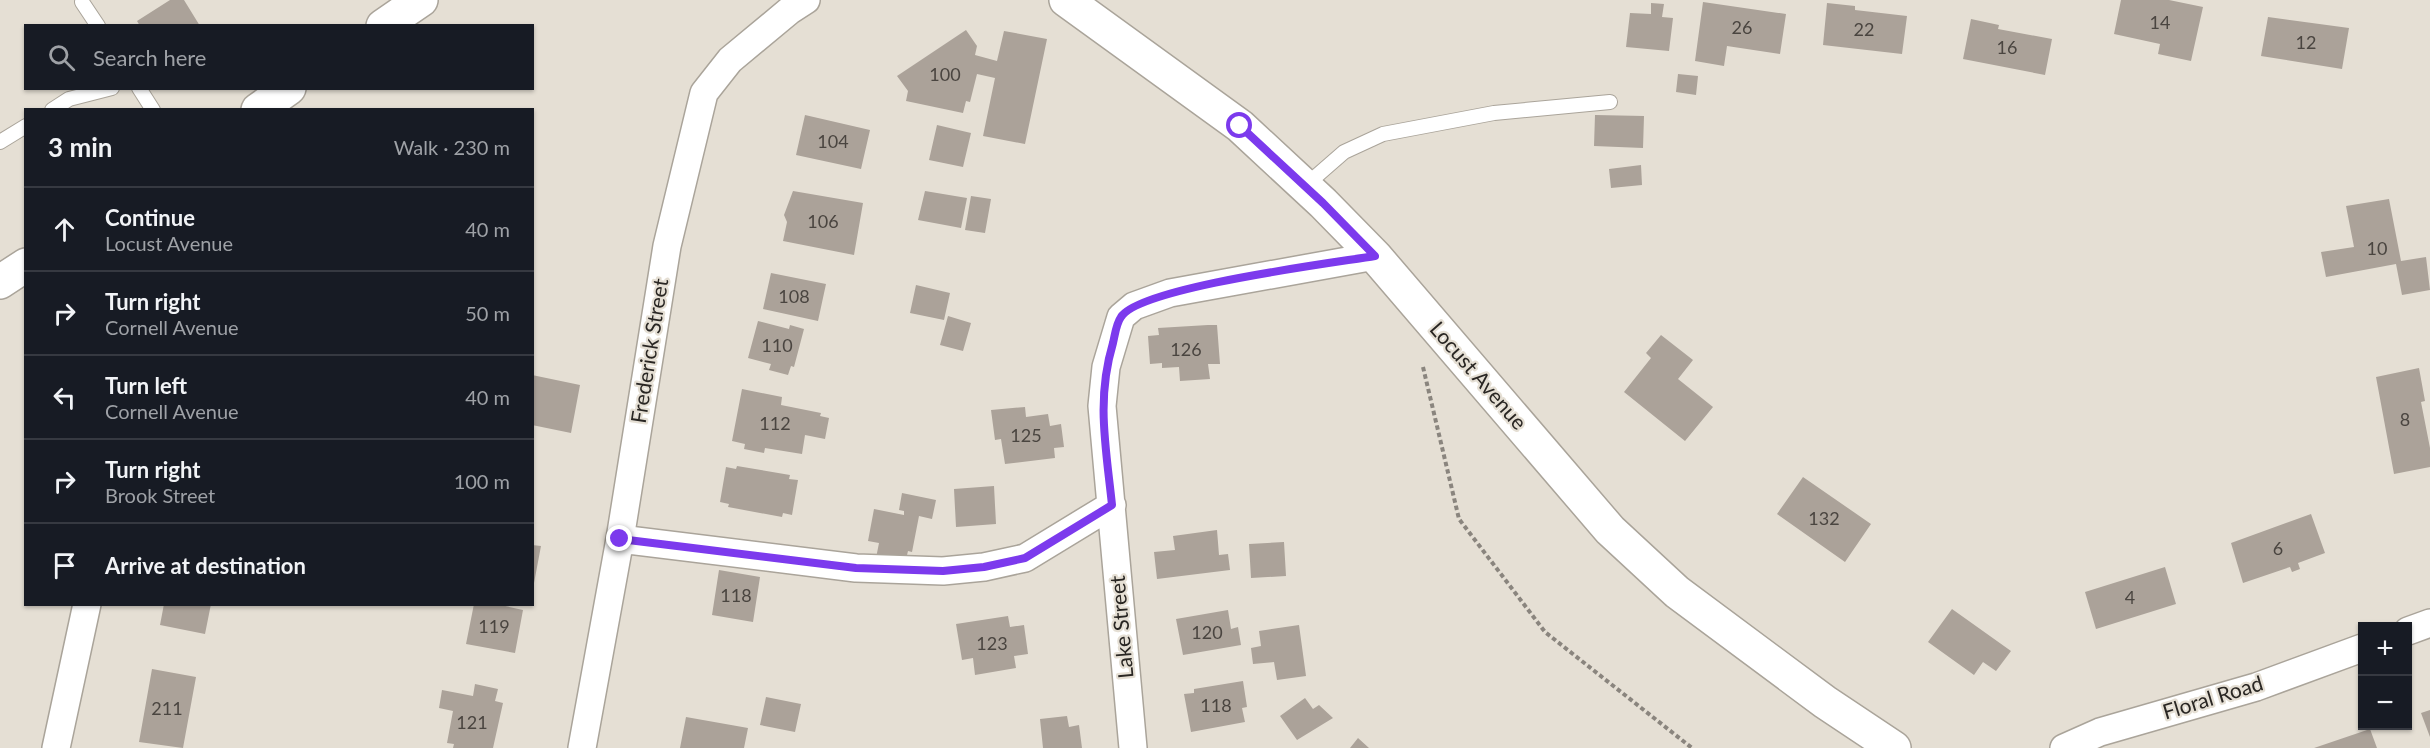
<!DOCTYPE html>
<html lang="en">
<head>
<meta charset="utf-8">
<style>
	:root { --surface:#171b24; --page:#242831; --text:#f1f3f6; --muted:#9ea1a6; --line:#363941 }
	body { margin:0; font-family:Lato,sans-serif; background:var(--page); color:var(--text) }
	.controls { position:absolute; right:18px; bottom:18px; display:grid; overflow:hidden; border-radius:0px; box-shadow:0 2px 4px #0004 }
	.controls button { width:54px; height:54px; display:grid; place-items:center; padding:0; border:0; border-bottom:2px solid var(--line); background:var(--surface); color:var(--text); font:30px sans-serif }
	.stop { position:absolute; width:18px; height:18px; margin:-14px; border:4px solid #7c3aed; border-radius:50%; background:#fff }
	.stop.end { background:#7c3aed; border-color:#fff; box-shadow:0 2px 6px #0008 }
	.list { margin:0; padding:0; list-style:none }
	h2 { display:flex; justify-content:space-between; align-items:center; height:78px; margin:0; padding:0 24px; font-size:26px }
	h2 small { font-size:20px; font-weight:400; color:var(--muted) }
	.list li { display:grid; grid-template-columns:39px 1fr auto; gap:18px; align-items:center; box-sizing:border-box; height:84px; padding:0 24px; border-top:2px solid var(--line) }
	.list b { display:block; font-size:22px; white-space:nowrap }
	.list p { margin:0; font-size:20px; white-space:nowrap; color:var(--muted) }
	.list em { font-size:20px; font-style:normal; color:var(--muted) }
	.icon { flex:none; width:33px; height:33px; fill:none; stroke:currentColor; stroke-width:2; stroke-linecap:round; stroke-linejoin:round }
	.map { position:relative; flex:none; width:2430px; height:748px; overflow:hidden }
	.search { position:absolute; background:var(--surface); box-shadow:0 2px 4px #0004; left:24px; top:24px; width:510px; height:66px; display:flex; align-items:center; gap:15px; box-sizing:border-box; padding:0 21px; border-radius:0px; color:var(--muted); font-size:22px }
	.panel { position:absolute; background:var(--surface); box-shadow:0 2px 4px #0004; left:24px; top:108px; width:510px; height:498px; border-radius:0px }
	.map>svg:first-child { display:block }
	.building { fill:#aba299 }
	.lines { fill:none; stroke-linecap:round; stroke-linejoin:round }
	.service-casing { stroke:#aaa49a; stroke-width:16 }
	.minor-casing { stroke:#aaa49a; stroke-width:30 }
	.tertiary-casing { stroke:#aaa49a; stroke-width:36 }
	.primary-casing { stroke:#aaa49a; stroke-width:36 }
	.path { stroke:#8a857e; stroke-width:4; stroke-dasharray:4.5 3; stroke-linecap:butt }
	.service { stroke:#fff; stroke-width:14 }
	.minor { stroke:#fff; stroke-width:27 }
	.tertiary { stroke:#fff; stroke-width:33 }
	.primary { stroke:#fff; stroke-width:33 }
	.route { stroke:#7c3aed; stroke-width:8 }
	.labels { text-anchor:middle; stroke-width:4.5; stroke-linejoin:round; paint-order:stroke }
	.number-label { font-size:18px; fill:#4a4540 }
	.street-label { font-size:21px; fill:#292623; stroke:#e5dfd4 }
</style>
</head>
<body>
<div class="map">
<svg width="2430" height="748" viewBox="0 0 2430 748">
	<rect width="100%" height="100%" fill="#e5dfd4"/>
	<path class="building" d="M170,0H184L200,26H140L137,21Z
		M2121,0H2169L2203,7L2191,61L2158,54L2160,44L2114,34Z
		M1703,2L1786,14L1780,54L1727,46L1724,66L1695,61Z
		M1651,3L1664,4L1662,17L1673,18L1669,51L1626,47L1630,13L1651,14Z
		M1827,3L1855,6V10L1907,16L1902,54L1823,45Z
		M2268,17L2349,28L2342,69L2261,56Z
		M1971,19L1999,25L1998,29L2052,39L2045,75L1963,59Z
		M966,30L977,46L975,55L997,61L1004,31L1047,39L1025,144L983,136L995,78L977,74L970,102L966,101L963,113L906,101L908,91L897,76Z
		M1678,74L1698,76L1696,95L1676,92Z
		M805,115L870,130L861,169L796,155Z
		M1595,115L1644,116L1643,148L1594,146Z
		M937,125L971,133L963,167L929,160Z
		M1641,165L1642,185L1611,188L1609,169Z
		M793,191L863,203L854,255L783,241L787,222L784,215Z
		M925,191L967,198L961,228L918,220Z
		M971,196L991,199L985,233L965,230Z
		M2389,199L2401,261L2426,257L2430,290L2402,295L2396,264L2326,277L2321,252L2354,247L2346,206Z
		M771,273L826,284L818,321L763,309Z
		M916,285L950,293L944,320L910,313Z
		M948,316L971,323L963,351L940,345Z
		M758,321L789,329L790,325L804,329L794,367L791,366L788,375L769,370L771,364L748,358Z
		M1208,325H1217L1220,364H1208L1210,379L1180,381L1179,367L1162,368V363L1150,364L1148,336L1159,335L1158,328Z
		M1661,335L1693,360L1678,379L1713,407L1685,441L1624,392L1651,358L1646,353Z
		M2419,368L2425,401L2421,402L2430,448V467L2394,474L2376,377Z
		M532,375L580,385L571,433L532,425Z
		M742,389L782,397L781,405L821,413L820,416L829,418L825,439L805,435L802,454L765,448L764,453L744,449L745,444L732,441Z
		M1025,407L1026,417L1048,414L1050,426L1061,424L1064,447L1054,448L1055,458L1005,464L1001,439L995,440L991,410Z
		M737,466L790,475L789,479L798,480L792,515L783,513L782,517L728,507L729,504L720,502L726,467L736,469Z
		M1803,477L1871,524L1845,562L1777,514Z
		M994,486L996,524L956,527L954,489Z
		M902,493L936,500L932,519L919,516L912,552L908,551L900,584L872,578L879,543L868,541L874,509L904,515V511L899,510Z
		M2311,514L2325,553L2298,563L2300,569L2292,572L2290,567L2243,583L2231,543Z
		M1217,530L1219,555L1228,554L1230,570L1157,579L1154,552L1175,550L1173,536Z
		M1284,542L1286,576L1251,578L1249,544Z
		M532,545L541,546L534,583H532Z
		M2165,567L2176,604L2096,629L2085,592Z
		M719,570L760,577L753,622L712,615Z
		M164,604H211L205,634L160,625Z
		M474,604H496L523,610L515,653L466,644Z
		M1952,609L2011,651L1996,671L1983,662L1974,675L1928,642Z
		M1228,610L1231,629L1238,627L1241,645L1183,655L1176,619Z
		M1008,616L1010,627L1024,625L1028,654L1014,656L1016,668L975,675L973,658L962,660L956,624Z
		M1299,625L1306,676L1277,680L1274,662L1253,664L1251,648L1261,646L1259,631Z
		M152,669L196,677L183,748L139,742Z
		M1243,681L1247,707L1242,708L1245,722L1191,732L1184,694L1194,693V689Z
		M475,684L498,689L495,701L503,703L493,748H453L454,744L447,743L453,711L439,708L442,690L473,696Z
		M766,697L801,704L795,732L760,725Z
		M1305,698L1313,709L1319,705L1333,718L1297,740L1280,716Z
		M2430,710V737L2421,713Z
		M1067,716L1069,727L1079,725L1082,748H1043L1040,719Z
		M686,717L748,728L744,748H680Z
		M2370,729L2377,748H2314Z
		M1358,738L1369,748H1350Z"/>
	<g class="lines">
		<g class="service-casing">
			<path id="service" d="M82,2L98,26
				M139,88L153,110
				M52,110L69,99L112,88
				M0,142L26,126
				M1305,186L1344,152L1383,134L1494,113L1610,102"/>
		</g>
		<g class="minor-casing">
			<path id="minor" d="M620,539L856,568L943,571L984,567L1025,558L1112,505
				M2408,631L2430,623
				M56,748L87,604
				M582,748L620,539L667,246L704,93L730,60L789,11L806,0
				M1133,748L1102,406L1106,367L1121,317L1134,306L1170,293L1375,256
				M2064,748L2100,732L2256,687L2362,648"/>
		</g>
		<g class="tertiary-casing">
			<path id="tertiary" d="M1066,0L1240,126L1323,203L1375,256L1610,530L1677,592L1825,702L1894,748"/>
		</g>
		<g class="primary-casing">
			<path id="primary" d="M383,26L421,0
				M258,110L289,88
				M0,282L26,265"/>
		</g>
		<path class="path" d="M1423,367L1459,519L1545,632L1692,748"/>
		<use href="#service" class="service"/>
		<use href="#minor" class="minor"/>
		<use href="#tertiary" class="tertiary"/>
		<use href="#primary" class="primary"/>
	</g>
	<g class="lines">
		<path class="route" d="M620,539L856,568L943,571L984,567L1025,558L1112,505C1106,447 1096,400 1113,343C1115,335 1116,324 1121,317C1140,287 1333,263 1375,256L1323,203L1240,126"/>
	</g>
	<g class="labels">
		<g class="number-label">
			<text x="2160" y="29">14</text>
			<text x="1742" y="34">26</text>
			<text x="1864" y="36">22</text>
			<text x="2306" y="49">12</text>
			<text x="2007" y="54">16</text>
			<text x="945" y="81">100</text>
			<text x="833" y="148">104</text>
			<text x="823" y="228">106</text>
			<text x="2377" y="255">10</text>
			<text x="794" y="303">108</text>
			<text x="777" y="352">110</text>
			<text x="1186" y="356">126</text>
			<text x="2405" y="426">8</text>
			<text x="775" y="430">112</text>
			<text x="1026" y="442">125</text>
			<text x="1824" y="525">132</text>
			<text x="2278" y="555">6</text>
			<text x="736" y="602">118</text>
			<text x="2130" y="604">4</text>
			<text x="494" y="633">119</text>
			<text x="1207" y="639">120</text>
			<text x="992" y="650">123</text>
			<text x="1216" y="712">118</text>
			<text x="167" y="715">211</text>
			<text x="472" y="729">121</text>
		</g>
		<g class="street-label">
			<text transform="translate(650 351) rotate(-81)" y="7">Frederick Street</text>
			<text transform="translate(1478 376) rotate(49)" y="7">Locust Avenue</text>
			<text transform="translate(1122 627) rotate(-95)" y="7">Lake Street</text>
			<text transform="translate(2213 698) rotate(-17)" y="7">Floral Road</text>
		</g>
	</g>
</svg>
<div class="controls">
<button>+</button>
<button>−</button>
</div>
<div class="stop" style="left:1240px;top:126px"></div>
<div class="stop end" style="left:620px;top:539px"></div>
<div class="search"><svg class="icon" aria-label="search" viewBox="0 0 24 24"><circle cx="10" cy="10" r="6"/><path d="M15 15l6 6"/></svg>Search here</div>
<section class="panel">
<h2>3 min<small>Walk · 230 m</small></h2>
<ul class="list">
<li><svg class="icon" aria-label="ahead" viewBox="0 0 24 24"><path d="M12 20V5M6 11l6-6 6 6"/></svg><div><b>Continue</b><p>Locust Avenue</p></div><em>40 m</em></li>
<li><svg class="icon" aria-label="right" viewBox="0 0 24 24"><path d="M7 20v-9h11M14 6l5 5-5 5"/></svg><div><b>Turn right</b><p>Cornell Avenue</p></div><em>50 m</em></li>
<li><svg class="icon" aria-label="left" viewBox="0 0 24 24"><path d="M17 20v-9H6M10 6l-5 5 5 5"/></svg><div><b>Turn left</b><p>Cornell Avenue</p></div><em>40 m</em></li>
<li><svg class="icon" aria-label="right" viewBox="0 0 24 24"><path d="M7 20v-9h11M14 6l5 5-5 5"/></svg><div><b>Turn right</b><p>Brook Street</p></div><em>100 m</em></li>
<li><svg class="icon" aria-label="arrive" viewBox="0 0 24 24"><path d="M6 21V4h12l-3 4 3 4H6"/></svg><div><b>Arrive at destination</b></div></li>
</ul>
</section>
</div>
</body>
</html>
